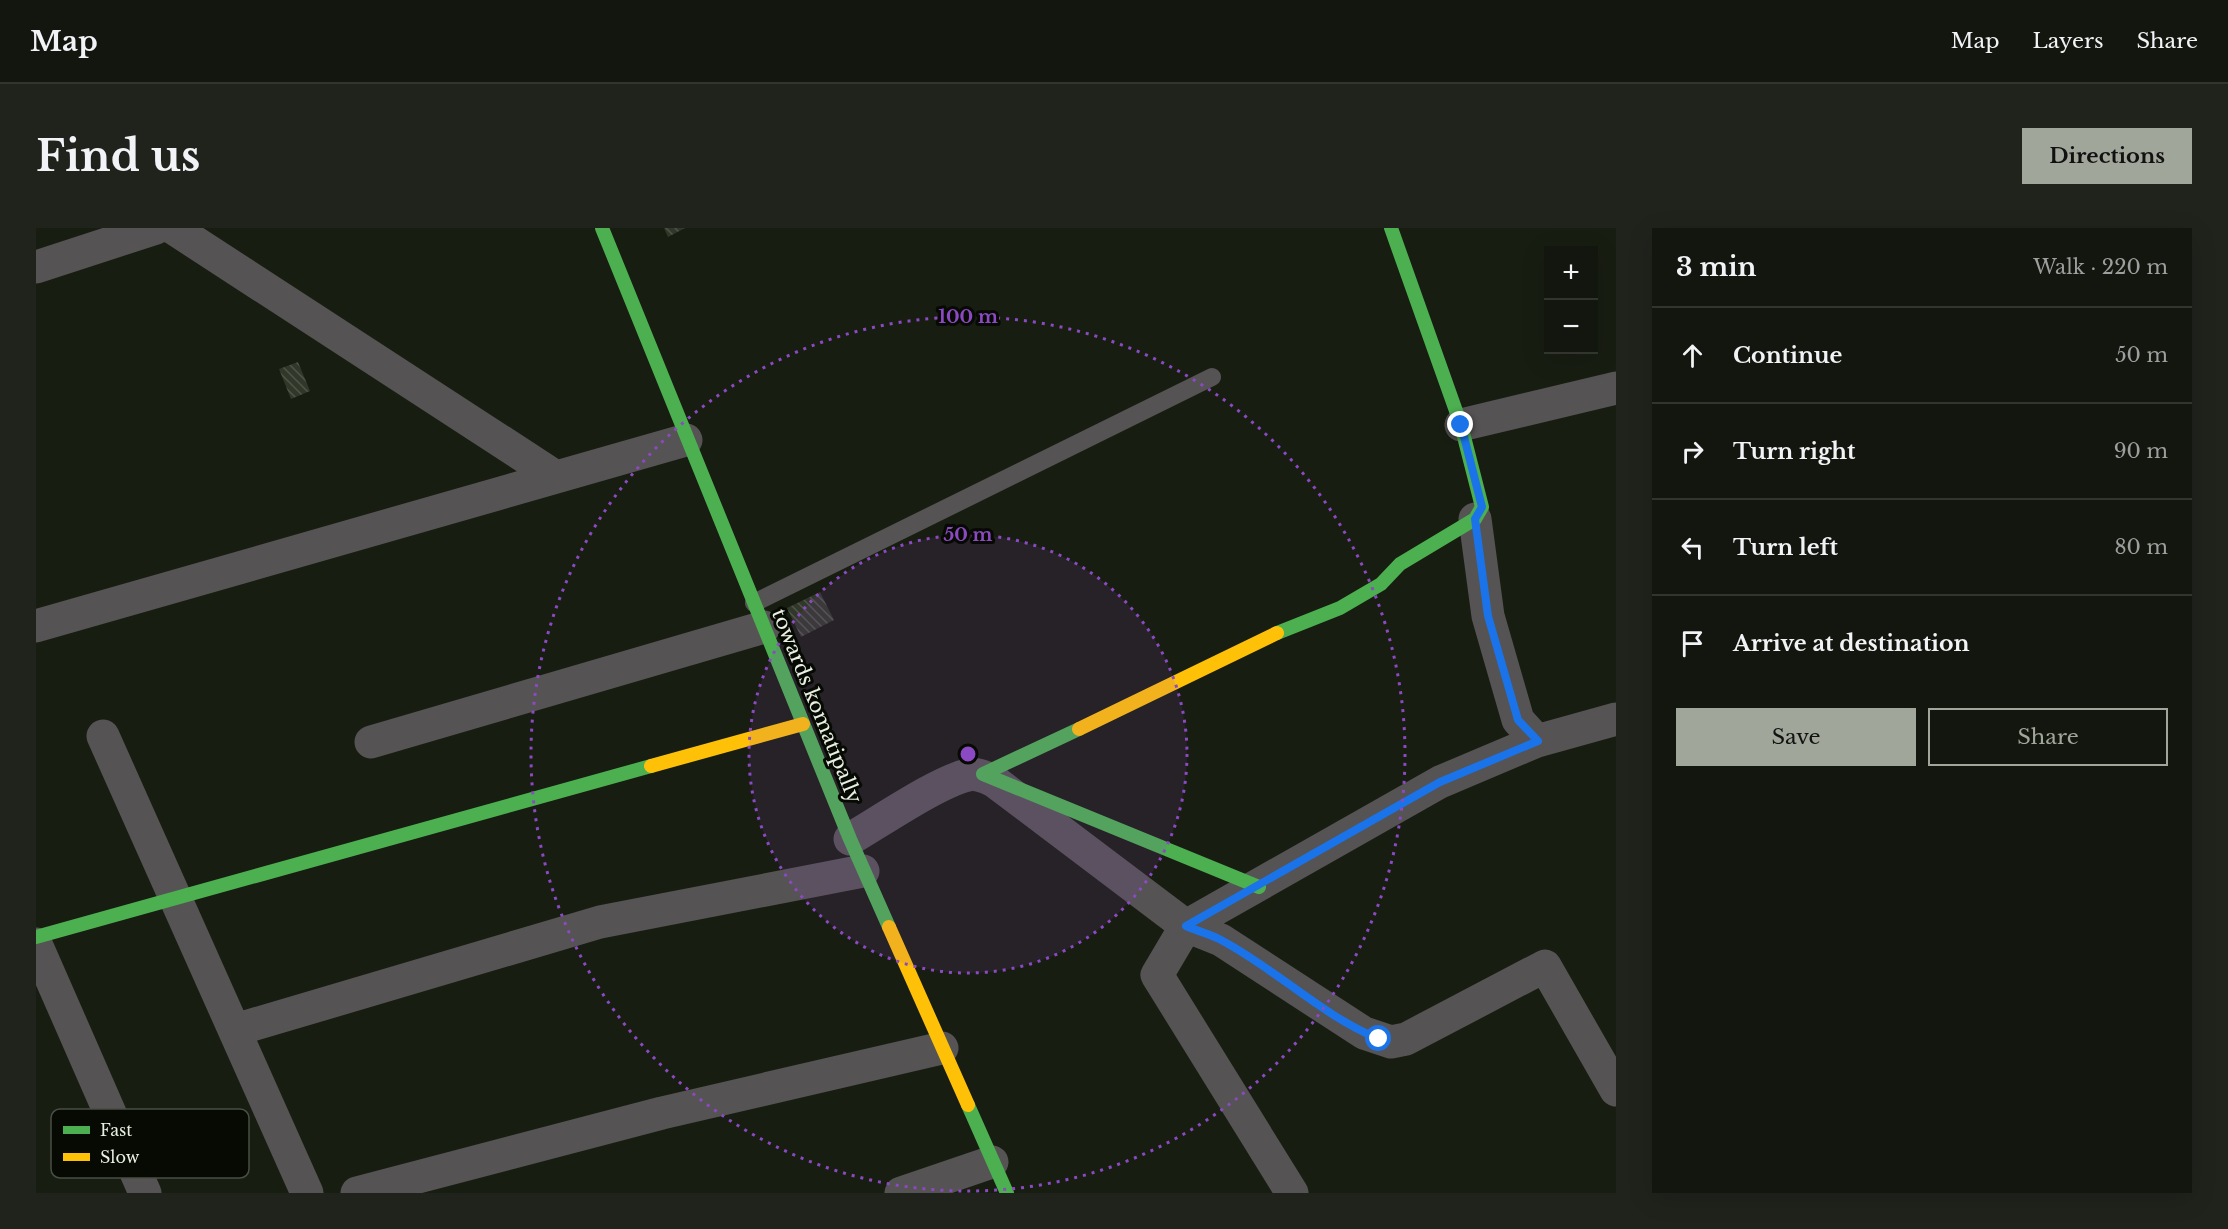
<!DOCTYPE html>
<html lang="en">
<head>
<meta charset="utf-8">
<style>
	:root { --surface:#12160e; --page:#1f231c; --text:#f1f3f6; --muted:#9c9f9e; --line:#31352e; --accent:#a0a69a }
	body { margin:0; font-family:"Libre Baskerville",serif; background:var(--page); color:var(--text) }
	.controls { position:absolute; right:18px; top:18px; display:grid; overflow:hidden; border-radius:0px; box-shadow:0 6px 24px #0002 }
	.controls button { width:54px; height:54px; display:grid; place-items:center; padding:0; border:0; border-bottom:2px solid var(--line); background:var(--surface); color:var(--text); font:30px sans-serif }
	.stop { position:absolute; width:18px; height:18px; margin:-14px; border:4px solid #1a73e8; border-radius:50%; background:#fff }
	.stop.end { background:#1a73e8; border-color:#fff; box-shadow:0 2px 6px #0008 }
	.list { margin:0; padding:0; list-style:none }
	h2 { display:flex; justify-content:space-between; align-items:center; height:78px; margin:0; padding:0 24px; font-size:26px }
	h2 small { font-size:20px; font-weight:400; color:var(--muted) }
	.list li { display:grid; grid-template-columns:39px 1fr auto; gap:18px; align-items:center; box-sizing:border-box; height:96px; padding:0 24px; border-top:2px solid var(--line) }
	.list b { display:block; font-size:22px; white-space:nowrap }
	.list em { font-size:20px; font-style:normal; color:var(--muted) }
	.actions { display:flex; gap:12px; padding:18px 24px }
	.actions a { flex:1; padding:14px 0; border:2px solid var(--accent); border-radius:0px; text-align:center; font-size:21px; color:var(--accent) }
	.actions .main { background:var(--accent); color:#111 }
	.icon { flex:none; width:33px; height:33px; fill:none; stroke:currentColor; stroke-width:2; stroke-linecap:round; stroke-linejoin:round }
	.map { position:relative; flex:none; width:1580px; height:965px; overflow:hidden; border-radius:0px }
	header { display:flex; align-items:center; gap:36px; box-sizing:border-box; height:84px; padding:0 30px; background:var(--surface); border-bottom:2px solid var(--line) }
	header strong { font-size:28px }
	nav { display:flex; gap:33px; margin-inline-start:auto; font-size:21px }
	.intro { display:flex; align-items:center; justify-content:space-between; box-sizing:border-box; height:144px; padding:0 36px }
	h1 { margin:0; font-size:42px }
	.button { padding:15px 27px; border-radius:0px; background:var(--accent); color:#111; font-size:21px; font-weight:700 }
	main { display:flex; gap:36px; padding:0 36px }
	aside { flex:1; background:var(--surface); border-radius:0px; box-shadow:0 6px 24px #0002 }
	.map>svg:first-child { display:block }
	.building { fill:url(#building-back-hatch) }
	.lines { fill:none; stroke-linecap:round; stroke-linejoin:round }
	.lane { stroke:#555353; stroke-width:18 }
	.street { stroke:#555353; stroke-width:33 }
	.fast { stroke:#4caf50; stroke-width:14 }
	.slow { stroke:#ffc107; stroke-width:14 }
	.route { stroke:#1a73e8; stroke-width:8 }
	.ring { fill:none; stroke:#8c49c4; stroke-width:3; stroke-dasharray:3 6 }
	.labels { text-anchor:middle; stroke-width:6; stroke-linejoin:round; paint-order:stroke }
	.street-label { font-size:20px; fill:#e9f0e3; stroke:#060a03 }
	.key { fill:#060a03; stroke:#4a4f46; stroke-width:1.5 }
	.key-label { font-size:16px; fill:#e9f0e3 }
	.centre { fill:#8c49c4; stroke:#060a03; stroke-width:3 }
	.ring-label { font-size:18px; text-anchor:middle; font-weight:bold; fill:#8c49c4; stroke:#060a03; stroke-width:6; stroke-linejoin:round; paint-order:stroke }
</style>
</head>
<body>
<header>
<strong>Map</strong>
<nav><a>Map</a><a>Layers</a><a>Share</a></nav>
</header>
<div class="intro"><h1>Find us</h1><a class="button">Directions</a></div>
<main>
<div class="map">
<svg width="1580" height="965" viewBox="0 0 1580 965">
	<defs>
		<pattern id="building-back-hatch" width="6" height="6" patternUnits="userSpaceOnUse" patternTransform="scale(1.5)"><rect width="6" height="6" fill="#313729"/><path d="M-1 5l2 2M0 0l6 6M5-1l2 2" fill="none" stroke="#4f5448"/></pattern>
	</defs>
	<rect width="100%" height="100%" fill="#181d12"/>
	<path class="building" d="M628,0H649L632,9Z
		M262,134L274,163L255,171L243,141Z
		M784,364L798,392L765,409L751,380Z"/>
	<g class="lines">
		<path class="lane" d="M718,375L1176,149"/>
		<path class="street" d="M137,0L520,249
			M0,39L120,0
			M1425,197L1580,160
			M1439,291L1452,388L1482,492L1501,513
			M0,398L650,212
			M67,508L271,965
			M335,514L728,399
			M814,611C842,595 903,553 932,547C942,545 949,549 958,553L1150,698L1185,712L1328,805L1355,814L1370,811L1509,738L1580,862
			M0,716L109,965
			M199,802L564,694L827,643
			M321,965L626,885L906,820
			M865,965L956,934
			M1256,965L1121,747L1150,698L1404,554L1501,513L1580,491"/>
		<path class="fast" d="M566,0L814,611L853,699
			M1241,405L1304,380L1345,356L1364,336L1439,291L1446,279L1425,197L1355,0
			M1043,501L947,546L1223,659
			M0,709L615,538
			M932,877L971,965"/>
		<path class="slow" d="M1043,501L1241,405
			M615,538L767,496
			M853,699L932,877"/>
	</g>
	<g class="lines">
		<path class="route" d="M1343,811C1285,787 1240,741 1185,712C1174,706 1161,703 1150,698L1404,554L1502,513L1482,492L1452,388L1439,291L1446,279L1425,197"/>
	</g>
	<circle cx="932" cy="526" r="219" fill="#8c49c4" fill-opacity=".12"/>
	<g class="ring">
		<circle cx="932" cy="526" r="219"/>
		<circle cx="932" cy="526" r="437"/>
	</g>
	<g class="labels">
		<g class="street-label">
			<text transform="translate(781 478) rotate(68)" y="7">towards komatipally</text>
		</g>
	</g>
	<rect x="15" y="881" width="198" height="69" rx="9" class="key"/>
	<rect x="27" y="898" width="27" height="8" fill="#4caf50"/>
	<rect x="27" y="925" width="27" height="8" fill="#ffc107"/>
	<g class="key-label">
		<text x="64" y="908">Fast</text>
		<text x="64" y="935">Slow</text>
	</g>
	<circle cx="932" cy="526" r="9" class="centre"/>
	<g class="ring-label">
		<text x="932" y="95">100 m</text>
		<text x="932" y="313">50 m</text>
	</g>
</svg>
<div class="controls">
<button>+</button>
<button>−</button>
</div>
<div class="stop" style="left:1343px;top:811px"></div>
<div class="stop end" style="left:1425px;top:197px"></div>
</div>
<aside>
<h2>3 min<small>Walk · 220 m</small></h2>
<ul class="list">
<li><svg class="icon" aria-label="ahead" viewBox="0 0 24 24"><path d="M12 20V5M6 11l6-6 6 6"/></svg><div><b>Continue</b></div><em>50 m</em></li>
<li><svg class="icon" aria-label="right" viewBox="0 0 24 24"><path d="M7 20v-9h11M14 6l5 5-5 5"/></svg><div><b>Turn right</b></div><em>90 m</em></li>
<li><svg class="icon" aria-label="left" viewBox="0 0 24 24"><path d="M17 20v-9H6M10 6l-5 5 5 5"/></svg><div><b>Turn left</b></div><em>80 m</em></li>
<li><svg class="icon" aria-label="arrive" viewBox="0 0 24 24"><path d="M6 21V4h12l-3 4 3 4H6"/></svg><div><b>Arrive at destination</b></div></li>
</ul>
<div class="actions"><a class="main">Save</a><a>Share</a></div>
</aside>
</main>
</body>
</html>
